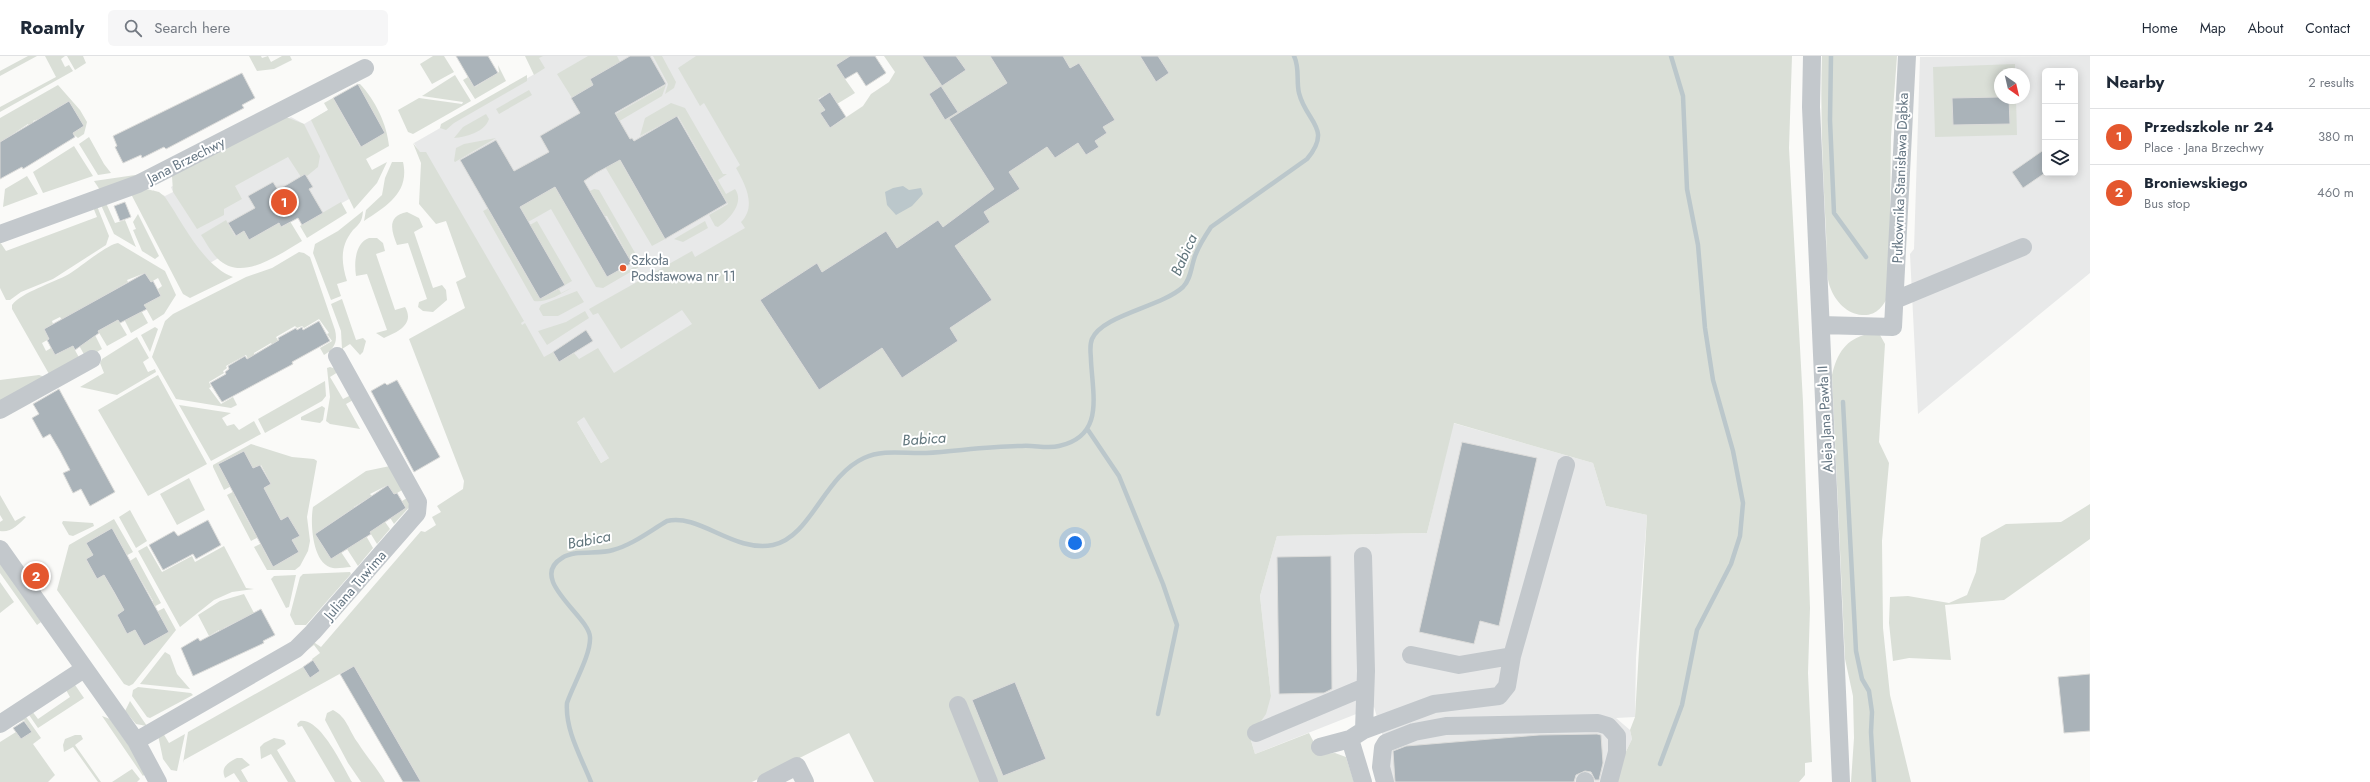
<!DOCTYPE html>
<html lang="en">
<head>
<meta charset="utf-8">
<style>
	:root { --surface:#fff; --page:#f6f6f7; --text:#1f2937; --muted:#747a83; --line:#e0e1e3; --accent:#e4572e }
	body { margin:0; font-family:Jost,sans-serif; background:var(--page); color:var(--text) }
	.controls { position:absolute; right:12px; top:12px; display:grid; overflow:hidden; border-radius:6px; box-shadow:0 2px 10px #0003 }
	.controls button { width:36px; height:36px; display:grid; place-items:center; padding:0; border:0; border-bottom:1px solid var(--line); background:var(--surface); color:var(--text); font:20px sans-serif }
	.compass { position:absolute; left:1994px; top:12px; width:36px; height:36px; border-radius:50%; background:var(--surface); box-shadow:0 2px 10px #0003; rotate:146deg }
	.you { position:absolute; left:1075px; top:487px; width:14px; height:14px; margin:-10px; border:3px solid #fff; border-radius:50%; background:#1a73e8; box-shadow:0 0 0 6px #1a73e833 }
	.badge { display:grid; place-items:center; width:26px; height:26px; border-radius:50%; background:var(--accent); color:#fff; font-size:13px; font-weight:700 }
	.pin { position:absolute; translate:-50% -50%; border:2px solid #fff; box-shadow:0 1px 4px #0006 }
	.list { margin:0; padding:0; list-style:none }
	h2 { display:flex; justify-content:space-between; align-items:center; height:52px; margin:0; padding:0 16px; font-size:17px }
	h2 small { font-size:13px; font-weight:400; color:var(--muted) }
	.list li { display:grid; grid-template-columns:26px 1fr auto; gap:12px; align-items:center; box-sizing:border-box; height:56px; padding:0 16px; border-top:1px solid var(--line) }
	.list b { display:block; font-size:15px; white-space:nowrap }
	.list p { margin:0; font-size:13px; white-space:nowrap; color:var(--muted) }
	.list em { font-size:13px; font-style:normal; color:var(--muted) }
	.icon { flex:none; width:22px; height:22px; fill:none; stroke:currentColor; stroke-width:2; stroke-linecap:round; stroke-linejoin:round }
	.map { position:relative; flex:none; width:2090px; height:726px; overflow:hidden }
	header { display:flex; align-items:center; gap:24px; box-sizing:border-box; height:56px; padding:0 20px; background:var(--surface); border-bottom:1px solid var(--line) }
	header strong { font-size:19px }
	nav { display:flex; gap:22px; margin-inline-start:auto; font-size:14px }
	.search { width:280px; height:36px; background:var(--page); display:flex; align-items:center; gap:10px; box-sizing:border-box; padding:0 14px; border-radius:6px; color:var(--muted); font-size:15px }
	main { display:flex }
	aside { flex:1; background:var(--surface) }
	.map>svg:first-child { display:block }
	.built { fill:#e8e9e9; fill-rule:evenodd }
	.green { fill:#dadfd7; fill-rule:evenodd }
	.water { fill:#bbc7cb }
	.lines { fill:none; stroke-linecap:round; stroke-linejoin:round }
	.stream { stroke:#bbc7cb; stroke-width:4.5 }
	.building { fill:#aab3b9; stroke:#dcdcda }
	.minor { stroke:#c3c8cc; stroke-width:18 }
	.poi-dot { fill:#e4572e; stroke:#fff; stroke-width:1.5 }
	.labels { text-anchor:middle; stroke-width:4; stroke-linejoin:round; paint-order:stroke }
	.street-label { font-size:14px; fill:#657683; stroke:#fff }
	.poi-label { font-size:14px; fill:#657683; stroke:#fff; text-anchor:start }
	.water-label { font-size:15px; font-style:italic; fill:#60757c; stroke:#fff }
</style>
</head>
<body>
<header>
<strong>Roamly</strong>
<div class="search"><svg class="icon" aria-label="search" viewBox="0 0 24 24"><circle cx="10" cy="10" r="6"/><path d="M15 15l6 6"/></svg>Search here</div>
<nav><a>Home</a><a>Map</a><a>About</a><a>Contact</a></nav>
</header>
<main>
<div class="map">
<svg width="2090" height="726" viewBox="0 0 2090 726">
	<rect width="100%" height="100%" fill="#fafaf8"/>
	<path class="built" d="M529,0H776L870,144L733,324L601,407L414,87L538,16Z
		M2090,0V217L1918,358L1910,198L1914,193L1920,1ZM2045,15H2075V117H2045ZM2000,18H2024V42H2000Z
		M328,54L371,131L302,169L296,158L288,167L281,171L279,167L184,222L153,134L165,140L173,136L171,131L291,61L304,68Z
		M1453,367L1593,407L1606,450L1647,459L1636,602L1635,661L1616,662L1630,674L1632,683L1619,710L1615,726H1381L1384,684L1374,651L1255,698L1250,681L1271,640L1260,540L1277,480L1427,477Z"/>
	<path class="green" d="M28,0H37L0,20V15Z
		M45,0H65L61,3L65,11L69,9L73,15L0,56V51L56,21Z
		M67,0H83L86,7L75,14Z
		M249,0H261L262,2L268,0L271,6L282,0H290L292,4L274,13L257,15Z
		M433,0H444L454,16L432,28L420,8Z
		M525,0H543L539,2L545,12L534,19Z
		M588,0H617L620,6L590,23L593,29L572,42L557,18Z
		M653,0H662L676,26L674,32L665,38L668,28Z
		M696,0H875L886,17L866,30L857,16L845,23L855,37L837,48L830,36L818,43L825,54L821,57L830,72L863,50L871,38L889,26L895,16L884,0H1792L1789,92L1803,346L1810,552L1808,617L1812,706L1805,707V719L1799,726H1615L1619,710L1632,683L1630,674L1635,661L1647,459L1606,450L1593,407L1454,367L1427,477L1277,480L1260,540L1271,640L1266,658L1250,681L1255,698L1309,677L1320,698L1335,697L1346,701L1354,726H874L849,677L752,726H421L354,610L184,704L183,707L188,676L303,611L310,622L320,615L312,603L320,597L314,589L306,595L312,585L321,591L421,475L425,476L436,469L432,461L441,456L437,450L463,433L464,425L409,283L465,252L456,226L466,221L446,165L436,168L419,148L421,107L413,87L420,96H426L524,265L521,267L522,269L525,267L544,301L553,296L559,306L574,297L579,303L598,292L614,317L692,268L682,254L621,293L598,257L593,259L589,253L692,195L695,201L745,172L741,166C757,150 745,128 736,112L740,109L704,47L700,50L678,12ZM584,361L609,402L601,407L577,366Z
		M1822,0H1897L1891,81L1889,239C1883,250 1877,260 1862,259C1847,258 1835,245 1830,231C1825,218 1827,191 1826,176C1823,118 1820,59 1822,0Z
		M2015,8V18H2000V42H2016L2017,79L1935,81L1933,11Z
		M498,9L506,25L475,43L463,24L468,21L475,31L499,16Z
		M455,19L471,45L413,78L408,76L398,54L419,42L462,48L463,46L422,40Z
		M527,19V25L454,67L446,74L440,72L441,68Z
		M358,28H360C375,44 387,68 389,90L366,103L372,114L387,106L377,127L354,153L311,64L328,54L324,47L333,42L360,90L385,77Z
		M58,29L80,54L87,66L84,78L78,82L72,77L84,70L69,45L62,49L65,54L33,65L34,68L30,71L28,68L10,80L11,82L0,86V62Z
		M666,29L662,40L616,67L612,60Z
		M529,34L532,39L499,58L496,53Z
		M671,47L685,52L723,118H727L718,124L726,138L735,133C745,147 729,164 718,171L715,170L709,159L728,148L678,60L640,80L645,62Z
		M486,58L489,63C485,76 466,81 454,82L463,71Z
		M286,61L304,68L320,100L318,111L307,120L305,118L301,121L288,101L235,130L242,143L224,153V159L197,173L173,136L172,120Z
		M89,81L104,108L111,117L98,119L79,88Z
		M496,82L455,106L454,105L456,92L464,88Z
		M74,90L93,120L43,137L33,116Z
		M615,96L665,183L652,190L601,104Z
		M392,106H403C410,137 386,150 364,165L366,154L382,139L385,122Z
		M142,118L100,134L94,125Z
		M27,120L38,138L3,151L5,133Z
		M555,131L627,215L640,207L639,211L603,232L596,231L551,153L528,166L520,151Z
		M146,133L159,136L165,141C183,167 203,210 233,221L190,242L183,238L131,138Z
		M594,133L599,134L638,202L631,206L607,160H605L590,135Z
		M341,146L347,157L307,182L300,170Z
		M500,146L507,158L495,166L540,243L559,233L561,237L571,232C561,238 546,247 534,245L483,155Z
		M106,147L115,167L125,164L136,191L114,178L101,149Z
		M97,150L109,180L106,189L53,223L21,236L10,244H6L0,232V186L6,195L97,161L93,151Z
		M363,155C362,166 360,167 353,174C340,190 341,206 347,225L337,228L341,240L331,244L313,197L315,188L338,175Z
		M407,156L419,162L423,171L414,176L433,232L442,229L446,234L447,244L433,256L423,255L418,251L419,246L427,243L408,187L397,189C391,174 387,160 407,156Z
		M138,158L159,200L155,203L142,195L133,174L136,173L133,166Z
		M288,162L302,185C278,199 241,227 217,202C210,195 206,186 201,179L226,164L235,180L244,175L249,184L279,167L282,171L288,167Z
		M537,165L572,225L565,229L530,169Z
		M705,165L708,172L683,186L674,183Z
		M369,182H377L383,187L385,195L376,198L395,254L405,251C415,268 398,276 384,282L376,277L387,274L367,218L356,220C354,207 355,187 369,182Z
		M118,187L165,215L176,239L164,258L153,265L143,247L149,246L161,240L158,233L162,230L158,222L151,226L145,217L127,224L128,226L62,264L60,261L52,265L53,268L44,273L49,283L42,287L46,295L51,292L56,299L68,292L71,287L81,305L49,318L12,253V249C22,236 53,227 69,218C79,212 108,188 118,187Z
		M299,196L304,197L310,201L335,274C338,286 334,293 324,299L320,292L332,285L327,278L329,277L319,263L304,272L302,270L297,272L295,270L276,281L279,286L272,289L271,287L254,297L255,300L248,303L246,299L226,310L227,312L223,315L224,317L209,326L211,331L209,332L221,348L233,341L237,349L231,352L176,343L152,301L165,265L173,258L246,221L272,212Z
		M577,235L584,246L558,260H543L539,253L541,249Z
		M342,243L356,284L363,282L366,285L363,296L360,299L350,288L342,293L341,275L331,248Z
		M138,249L148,267L131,277L123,261Z
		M585,255L589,262L547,289L538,275L566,266Z
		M118,264L127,279L107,290L98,275Z
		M155,271L158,273L150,296L141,279Z
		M94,277L102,293L86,302L76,284Z
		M1868,278L1880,279L1885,288L1879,386L1889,407L1882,485L1883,572L1890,639L1911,726H1851L1854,682L1853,640L1845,603L1832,319C1837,297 1846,283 1868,278Z
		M137,281L149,302L143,306L148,316L155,313L156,316L117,339L80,331L104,317L100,307L102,303Z
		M330,311L336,313L338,316L330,321L343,343L353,338L355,343L346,348L360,373L330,368L326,365L330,341L327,312Z
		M39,319L45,321L0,346V324Z
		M158,319L207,408L148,440L98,354Z
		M325,325L326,340L322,345L265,377L258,363Z
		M179,349L231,357L222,362L227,370L234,368L239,374L254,365L261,378L211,405Z
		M322,350L325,352L323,364L320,367L301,364V361Z
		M251,388L292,401L314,403L317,405L307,461L310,485L308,495L300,510L295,514H267L254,491L268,484L263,493L273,511L299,496L292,484L299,480L288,460L281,464L264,432L271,428L261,409L253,412L244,395L218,408L228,426L237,427L224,434L213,411V409Z
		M390,410L413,447L394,468L389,460L394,459L406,452L402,445L407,442L402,434L394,439L388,429L370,438L372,440L354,451L355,454L351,457L349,455L315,478L331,503L341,496L351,511C345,511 338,513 333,512C312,509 310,466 313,451L366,415Z
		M189,422L205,454L177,469L160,438Z
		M240,432L242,437L235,441L255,478H264L251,485L227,439Z
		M0,439L15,465L24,460L26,461C19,468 11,477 0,475V466L3,464L0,459Z
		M2090,448V483L2004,544L1945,549L1951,604L1909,602L1893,605L1889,567L1890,541L1908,540L1949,547L1967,539L1976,516L1981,482L2006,468L2061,466Z
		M130,454L147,485L136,492L119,461Z
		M114,463L133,496L122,502V490L112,472L86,487L93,499L86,503L97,523L104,519L124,554L117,559L127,578L135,574L144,590L169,576L160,560L150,559L164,552L176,574L133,628L129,630L124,628L57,534L69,489Z
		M383,463L390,473L377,488L369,475Z
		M63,465L93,467L94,470L73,480L69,479L62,467Z
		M365,478L373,492L358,510L347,493Z
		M147,490L162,516L192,500L195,506L224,490L246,532L254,533L232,536L214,544L180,571L138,495Z
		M136,501L161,547L150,553L153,545L130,505Z
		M0,507L41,566L37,569L0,517Z
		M350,516L351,518L306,569H295L290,559L300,521L303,518Z
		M296,519L289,551L286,552L271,523L274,520Z
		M0,526L14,546L0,557Z
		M244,538L254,557L224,572L225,574L220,577L219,574L209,580L198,559L220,545Z
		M165,596L170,599L177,618L190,633L140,628Z
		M73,626L84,642L38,672L27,656L32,655L38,663L70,641L66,634Z
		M138,631L191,637L193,639L150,662L147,661L132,640L133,634Z
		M130,645L147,670L136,668L125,655Z
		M333,654C347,661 349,675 358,687C366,700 377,712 385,726H361L348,707L325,664L327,657Z
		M24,658L41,682L33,688L55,719L48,726H0V686L16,676L31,675L24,664L13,669Z
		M102,660L110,663L140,706L145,718L143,720Z
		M300,665C321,662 342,710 352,726H335L302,670L298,671L297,668Z
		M163,677L169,687L185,678L177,715L171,714L163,703L158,679Z
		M75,679H81L83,683L75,689L101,726H98L73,691L64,696L63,689L65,683Z
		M274,682L284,684L286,688L277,694L296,726H288L271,698L261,703L260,691L264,687Z
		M237,702H242L250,709L241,714L248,726H240L234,717L225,722C220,711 229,706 237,702Z
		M132,713L140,723L137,726H112Z"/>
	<path class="water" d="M903,130L909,134L921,132L923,138L912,150L896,159L887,149L885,136L893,132Z"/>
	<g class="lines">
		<path class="stream" d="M1831,0L1830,64L1834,157L1866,201
			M1843,346L1856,595L1862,623L1869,635L1872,656L1871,676L1874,726
			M1088,374L1119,420L1163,528L1177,569L1158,658
			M1660,708L1682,649L1697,574L1731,508L1740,480L1743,447L1733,395L1713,324L1705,272L1698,189L1687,133L1683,40L1671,0
			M591,726C581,701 565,674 567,647C573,629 591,599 590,581C589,560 527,523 562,502C576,493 598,499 613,494C632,489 650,475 667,465C699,457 734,497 773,489C811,481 824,420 864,402C883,393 906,398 926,397C958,395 990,390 1022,390C1034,389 1048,393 1059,390C1104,380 1093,341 1091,305C1091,298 1089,290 1092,283C1102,259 1161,251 1183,231C1191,223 1191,211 1195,200C1199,189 1205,180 1211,171L1307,103C1333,72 1306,66 1299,37C1296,25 1300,12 1294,0"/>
	</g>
	<path class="building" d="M456,0H488L498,17L474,31Z
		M630,0H650L666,28L615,57L630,83L632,82L634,85L677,60L727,147L665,183L620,104L596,117L584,125L632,207L607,221L555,131L520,151L565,229L540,243L460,104L496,84L514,115L549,96L540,80L580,57L571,42L593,29L590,23Z
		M850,0H875L886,17L866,30L857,16L845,23L836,9Z
		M922,0H956L966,14L942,30Z
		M990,0H1063L1070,12L1079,7L1115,64L1103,71L1107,77L1095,85L1099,91L1086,99L1078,87L1055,102L1047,91L1009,116L1020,133L984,156L990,166L955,190L992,244L950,272L958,285L902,322L882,292L819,334L760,244L817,207L822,216L886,175L897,192L938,164L943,171L994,133L949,63L1007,27Z
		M1140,0H1158L1169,17L1156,26Z
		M242,17L255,42L242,49L244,52L166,93L164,91L142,102L141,99L123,107L115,91L117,90L113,80Z
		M358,28L385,77L361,91L333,42Z
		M941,30L958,56L945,64L929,38Z
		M830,36L846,61L830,72L820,57L825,54L818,44Z
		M2000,41L2009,42L2010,68L1953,69L1952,42Z
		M69,45L84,70L73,77L75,81L23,113L22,111L0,123V86Z
		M2045,93V117L2023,132L2012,116Z
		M305,118L313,131L309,133L323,157L302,169L298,162L281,171L279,167L249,184L244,175L236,180L228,167L255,152L248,140L273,126L278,134Z
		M125,146L131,161L120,165L114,150Z
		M145,217L151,226L153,225L161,240L144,249L147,253L120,267L118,264L98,275L99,277L75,294L73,290L55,299L47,284L49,283L44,273Z
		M319,265L330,285L292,306L293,308L222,346L210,327L226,318L225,316L229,313L228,310L245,300L247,303L279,284L278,282L296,272L297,274L302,271L303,274Z
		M586,274L593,285L559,306L553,296Z
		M397,324L440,401L414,416L371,335L385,327L387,329Z
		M59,333L115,436L90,450L81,433L73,437L63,417L70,414L60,395L50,378L43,382L32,362L39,358L33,348Z
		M1462,386L1537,402L1499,570L1480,565L1474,588L1419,576Z
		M244,395L253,412L260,409L271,428L264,432L281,464L288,460L300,480L292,484L299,496L273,511L218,408Z
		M388,429L394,438L397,437L406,452L370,476L371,478L331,503L315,478Z
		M208,464L221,489L196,503L193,498L163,514L149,489L174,475L178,480Z
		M112,472L169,576L144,590L135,574L127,578L117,559L124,554L114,536L104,519L97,523L86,503L93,499L86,487Z
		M1331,500L1332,633L1324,637L1279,638L1277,501Z
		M261,553L275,579L263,585L264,587L193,620L181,592L198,582L200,585Z
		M313,604L320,615L310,622L303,611Z
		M354,610L421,726H403L340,618Z
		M2090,618V675L2064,677L2058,621Z
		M1015,626L1046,703L1003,720L972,644Z
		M24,665L32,676L21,683L13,672Z
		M1597,678L1601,679L1603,707L1599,724H1595L1591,716L1585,715L1576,719L1574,726H1395L1393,695L1406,690L1539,679Z"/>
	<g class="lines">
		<path class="minor" d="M1812,0L1811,51L1841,726
			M0,178L138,128L365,12
			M1895,244L2023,191
			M1821,269L1893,271L1907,0
			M0,354L92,303
			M0,493L136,685L158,726
			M1363,500L1366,615L1364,674
			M1411,599L1459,609L1512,600
			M958,649L989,726
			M0,668L84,613
			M1256,677L1365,631
			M1350,683L1363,726
			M136,685L296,593L313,576L417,457L418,446L337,300
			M1320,691L1350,683L1364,674L1434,648L1499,640L1507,630L1512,600L1566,409
			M1585,725V726
			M766,726L797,710L805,726
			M1385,726L1381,711L1383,692L1386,687L1414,676L1446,670L1598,667L1608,670L1617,680V696L1609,726"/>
	</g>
	<circle class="poi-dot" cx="623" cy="212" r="4"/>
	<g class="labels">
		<g class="street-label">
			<text transform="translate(186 104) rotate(-27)" y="5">Jana Brzechwy</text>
			<text transform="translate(1900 122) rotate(-88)" y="5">Pułkownika Stanisława Dąbka</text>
			<text transform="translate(1825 363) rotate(-93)" y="5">Aleja Jana Pawła II</text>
			<text transform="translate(355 529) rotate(-49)" y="5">Juliana Tuwima</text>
		</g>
		<g class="poi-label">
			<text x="631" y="209">Szkoła<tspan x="631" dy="16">Podstawowa nr 11</tspan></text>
		</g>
		<g class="water-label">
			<text transform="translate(1184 199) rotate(-66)" y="5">Babica</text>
			<text transform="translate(924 383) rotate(-4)" y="5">Babica</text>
			<text transform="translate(589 484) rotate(-11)" y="5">Babica</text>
		</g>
	</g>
</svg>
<div class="controls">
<button>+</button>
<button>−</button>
<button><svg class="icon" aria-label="layers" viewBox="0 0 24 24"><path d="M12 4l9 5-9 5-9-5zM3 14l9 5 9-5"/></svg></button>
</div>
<svg class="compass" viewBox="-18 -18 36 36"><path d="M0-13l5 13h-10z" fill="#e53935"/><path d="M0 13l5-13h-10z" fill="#747a83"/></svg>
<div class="you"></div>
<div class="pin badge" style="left:284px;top:146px">1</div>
<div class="pin badge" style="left:36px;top:520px">2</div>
</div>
<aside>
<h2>Nearby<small>2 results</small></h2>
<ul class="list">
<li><span class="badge">1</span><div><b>Przedszkole nr 24</b><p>Place · Jana Brzechwy</p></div><em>380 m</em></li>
<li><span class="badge">2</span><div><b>Broniewskiego</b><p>Bus stop</p></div><em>460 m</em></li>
</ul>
</aside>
</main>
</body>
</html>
